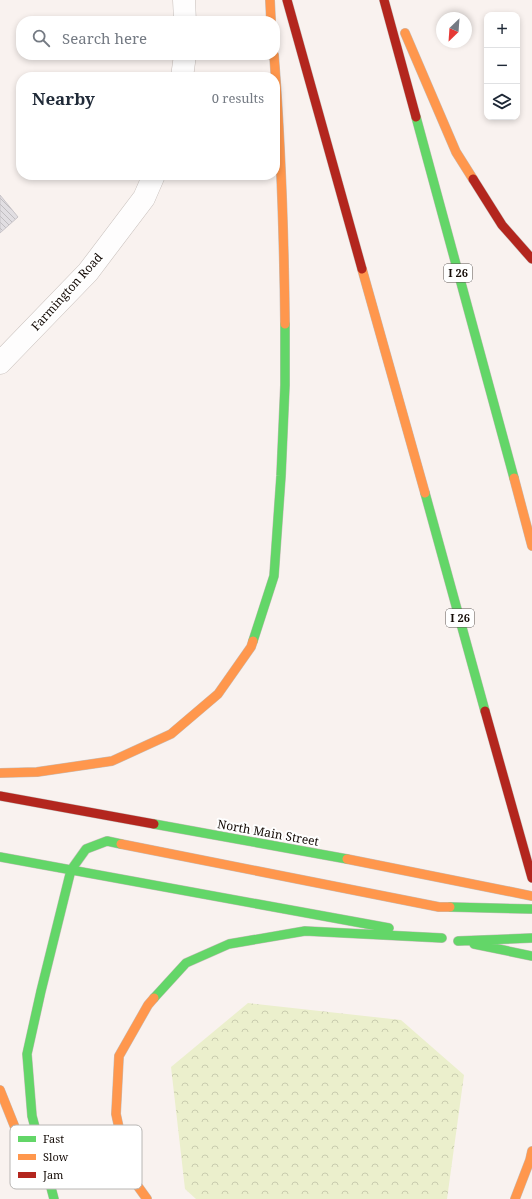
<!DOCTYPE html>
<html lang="en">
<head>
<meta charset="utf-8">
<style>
	:root { --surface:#fff; --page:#f6f6f7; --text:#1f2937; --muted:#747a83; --line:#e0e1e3 }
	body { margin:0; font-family:"Noto Serif",serif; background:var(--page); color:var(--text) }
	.controls { position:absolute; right:12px; top:12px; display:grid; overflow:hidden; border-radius:8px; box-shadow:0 2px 6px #0003 }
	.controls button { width:36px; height:36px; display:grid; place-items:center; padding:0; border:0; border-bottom:1px solid var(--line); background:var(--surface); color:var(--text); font:20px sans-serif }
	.compass { position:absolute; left:436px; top:12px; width:36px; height:36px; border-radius:50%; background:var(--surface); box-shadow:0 2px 6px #0003; rotate:205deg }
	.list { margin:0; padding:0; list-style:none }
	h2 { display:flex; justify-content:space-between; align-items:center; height:52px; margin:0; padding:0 16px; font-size:17px }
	h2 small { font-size:13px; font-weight:400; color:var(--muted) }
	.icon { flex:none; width:22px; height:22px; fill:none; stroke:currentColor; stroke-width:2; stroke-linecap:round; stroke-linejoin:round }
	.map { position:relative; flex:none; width:532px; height:1199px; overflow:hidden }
	.search { position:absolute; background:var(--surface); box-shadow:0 2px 6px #0003; left:16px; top:16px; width:264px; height:44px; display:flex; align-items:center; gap:10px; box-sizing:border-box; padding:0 14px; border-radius:16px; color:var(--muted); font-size:15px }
	.panel { position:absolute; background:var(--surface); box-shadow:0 2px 6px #0003; left:16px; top:72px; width:264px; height:108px; border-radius:16px }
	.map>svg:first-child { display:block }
	.forest { fill:url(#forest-crowns) }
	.building { fill:url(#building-back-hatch); stroke:#c8c4c8 }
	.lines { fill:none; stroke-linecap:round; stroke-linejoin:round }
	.street-casing { stroke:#c6beba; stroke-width:23 }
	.fast-casing { stroke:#c6beba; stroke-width:10 }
	.slow-casing { stroke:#c6beba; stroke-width:10 }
	.jam-casing { stroke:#c6beba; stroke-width:10 }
	.street { stroke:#fefdfd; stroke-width:22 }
	.fast { stroke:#63d668; stroke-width:9 }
	.slow { stroke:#ff974d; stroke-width:9 }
	.jam { stroke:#b3261e; stroke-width:9 }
	.labels { text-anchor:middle; stroke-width:4; stroke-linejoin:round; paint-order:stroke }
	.shield { fill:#fff; stroke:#5a5451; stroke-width:1 }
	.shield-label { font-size:11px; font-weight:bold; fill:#140b06 }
	.street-label { font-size:12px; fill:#140b06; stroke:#fff }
	.key { fill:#fff; stroke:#b8b6b4; stroke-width:1 }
	.key-label { font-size:11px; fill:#140b06 }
</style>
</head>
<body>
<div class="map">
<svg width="532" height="1199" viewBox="0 0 532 1199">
	<defs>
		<pattern id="forest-crowns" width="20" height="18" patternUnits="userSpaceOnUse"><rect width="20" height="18" fill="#ebefcc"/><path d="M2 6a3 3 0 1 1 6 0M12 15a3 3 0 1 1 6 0" fill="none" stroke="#c9ccae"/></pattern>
		<pattern id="building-back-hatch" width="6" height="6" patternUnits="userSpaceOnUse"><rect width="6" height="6" fill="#e1dee2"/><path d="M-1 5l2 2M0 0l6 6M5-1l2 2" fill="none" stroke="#c0bdc0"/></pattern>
	</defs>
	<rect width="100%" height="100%" fill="#f9f2ef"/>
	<path class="forest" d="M248,1003L401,1020L464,1075L447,1199H196L185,1189L171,1067Z"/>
	<path class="building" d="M0,195L18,217L0,233Z"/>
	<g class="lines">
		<g class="street-casing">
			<path id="street" d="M184,0L185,21
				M182,77L185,55
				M0,363L88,272L144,198L154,175"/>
		</g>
		<g class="fast-casing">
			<path id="fast" d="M416,117L514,478
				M425,493L485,711
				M253,641L274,576L281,476L285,385V324
				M154,824L347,859
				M0,857L389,928
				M450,907L532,909
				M458,941L532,938
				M474,944L532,956
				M154,998L186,963L229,944L305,931L442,938
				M54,1199L32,1116L27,1054L41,991L71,870L86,849L107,841L121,844"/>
		</g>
		<g class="slow-casing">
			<path id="slow" d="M270,0L271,21
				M405,33L456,152L473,179
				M274,55C281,145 284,234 285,324
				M362,269L425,493
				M514,478L532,546
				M0,773L37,772L112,761L171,734L218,694L251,647L253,641
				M121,844L439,907H450
				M347,859L532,896
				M0,1090L18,1135L38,1172
				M147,1199L129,1174L116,1114L119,1056L148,1005L154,998
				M515,1199L530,1160L532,1151"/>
		</g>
		<g class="jam-casing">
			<path id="jam" d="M287,0L362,269
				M384,0L416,117
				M473,179L502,225L532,259
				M485,711L532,878
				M0,796L154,824"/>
		</g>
		<use href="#street" class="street"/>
		<use href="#fast" class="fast"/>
		<use href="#slow" class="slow"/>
		<use href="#jam" class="jam"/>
	</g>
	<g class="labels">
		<g class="shield">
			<rect x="444" y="264" width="28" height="18" rx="3"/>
			<rect x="446" y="609" width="28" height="18" rx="3"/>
		</g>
		<g class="shield-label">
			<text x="458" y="277">I 26</text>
			<text x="460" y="622">I 26</text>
		</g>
		<g class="street-label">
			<text transform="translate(67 292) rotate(-48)" y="4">Farmington Road</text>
			<text transform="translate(268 833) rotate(10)" y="4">North Main Street</text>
		</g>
	</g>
	<rect x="10" y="1125" width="132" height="64" rx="6" class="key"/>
	<rect x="18" y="1136" width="18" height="6" fill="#63d668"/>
	<rect x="18" y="1154" width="18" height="6" fill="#ff974d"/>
	<rect x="18" y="1172" width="18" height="6" fill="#b3261e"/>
	<g class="key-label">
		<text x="43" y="1143">Fast</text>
		<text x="43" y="1161">Slow</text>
		<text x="43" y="1179">Jam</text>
	</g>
</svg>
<div class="controls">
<button>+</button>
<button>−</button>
<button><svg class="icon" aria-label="layers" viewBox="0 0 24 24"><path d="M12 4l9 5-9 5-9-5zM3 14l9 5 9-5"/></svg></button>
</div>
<svg class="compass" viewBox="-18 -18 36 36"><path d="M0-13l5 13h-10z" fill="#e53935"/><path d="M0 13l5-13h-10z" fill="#747a83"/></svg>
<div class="search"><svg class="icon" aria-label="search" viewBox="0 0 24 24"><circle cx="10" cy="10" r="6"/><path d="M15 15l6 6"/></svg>Search here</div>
<section class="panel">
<h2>Nearby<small>0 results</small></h2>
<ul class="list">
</ul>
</section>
</div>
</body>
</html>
